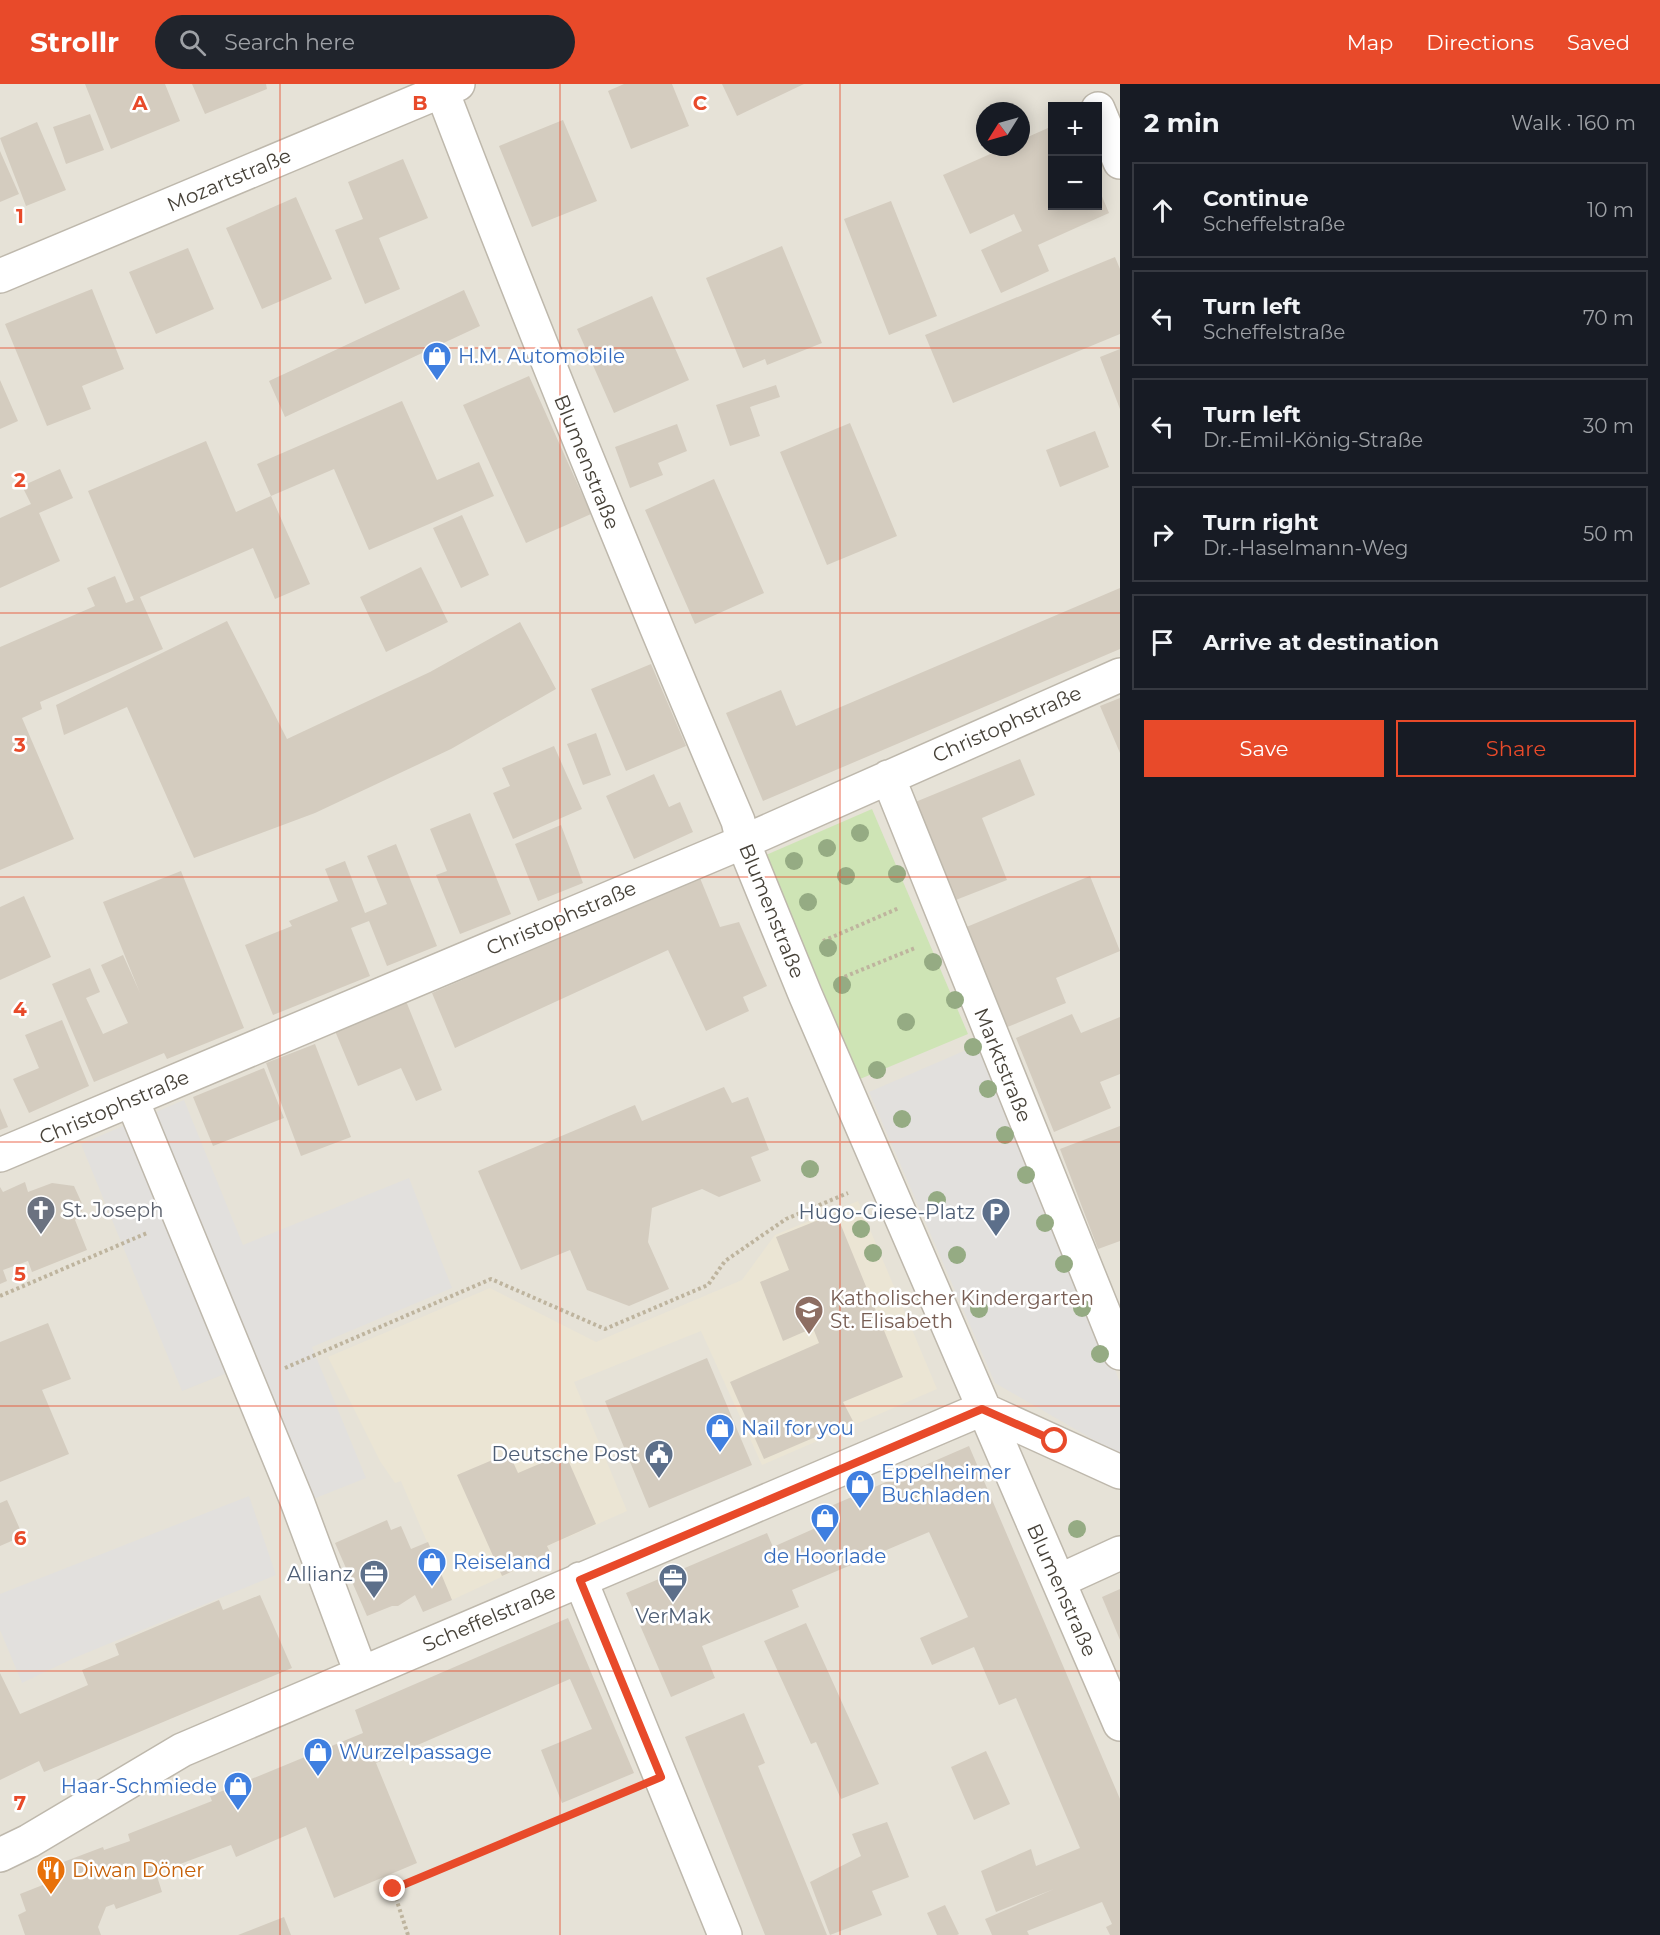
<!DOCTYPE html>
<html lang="en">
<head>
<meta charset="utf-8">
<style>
	:root { --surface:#171b24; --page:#20242c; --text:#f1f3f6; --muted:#9ea1a6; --line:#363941; --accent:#e84a2a }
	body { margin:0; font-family:Montserrat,sans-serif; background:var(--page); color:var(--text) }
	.controls { position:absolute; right:18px; top:18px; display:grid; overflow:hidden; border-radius:0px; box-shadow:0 3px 15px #0003 }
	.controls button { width:54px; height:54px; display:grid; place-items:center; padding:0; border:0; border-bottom:2px solid var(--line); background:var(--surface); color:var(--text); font:30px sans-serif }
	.compass { position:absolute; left:976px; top:18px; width:54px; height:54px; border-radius:50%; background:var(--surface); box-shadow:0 3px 15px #0003; rotate:233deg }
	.stop { position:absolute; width:18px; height:18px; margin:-14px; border:4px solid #e84a2a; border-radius:50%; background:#fff }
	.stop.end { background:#e84a2a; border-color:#fff; box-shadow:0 2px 6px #0008 }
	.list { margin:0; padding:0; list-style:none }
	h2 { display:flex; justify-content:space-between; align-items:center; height:78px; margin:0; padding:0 24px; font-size:26px }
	h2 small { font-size:20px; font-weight:400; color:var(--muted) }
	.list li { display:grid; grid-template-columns:39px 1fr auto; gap:18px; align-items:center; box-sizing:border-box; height:96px; margin:0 12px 12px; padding:0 12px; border:2px solid var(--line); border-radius:0px }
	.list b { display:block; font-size:22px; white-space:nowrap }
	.list p { margin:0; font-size:20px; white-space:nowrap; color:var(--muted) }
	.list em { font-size:20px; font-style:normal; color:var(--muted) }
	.actions { display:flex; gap:12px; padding:18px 24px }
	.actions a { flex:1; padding:14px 0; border:2px solid var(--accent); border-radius:0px; text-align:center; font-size:21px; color:var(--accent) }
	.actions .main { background:var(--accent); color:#fff }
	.icon { flex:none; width:33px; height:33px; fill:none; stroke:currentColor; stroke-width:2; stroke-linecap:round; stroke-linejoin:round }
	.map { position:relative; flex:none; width:1120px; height:1851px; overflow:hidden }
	header { display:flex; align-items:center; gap:36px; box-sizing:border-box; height:84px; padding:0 30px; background:var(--accent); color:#fff }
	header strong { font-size:28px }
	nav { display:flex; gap:33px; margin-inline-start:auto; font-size:21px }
	.search { width:420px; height:54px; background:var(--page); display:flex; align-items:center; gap:15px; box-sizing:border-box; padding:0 21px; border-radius:33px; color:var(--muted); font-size:22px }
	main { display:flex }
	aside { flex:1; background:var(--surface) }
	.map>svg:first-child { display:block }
	.residential { fill:#e6e2d7; fill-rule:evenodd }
	.education { fill:#ebe5d4 }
	.green { fill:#cee4b5 }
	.parking { fill:#e2e0dd }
	.building { fill:#d4ccbf }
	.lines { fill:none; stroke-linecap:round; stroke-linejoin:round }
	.minor-casing { stroke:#beb8ac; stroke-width:36 }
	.path { stroke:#beb49e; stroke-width:4; stroke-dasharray:3 3; stroke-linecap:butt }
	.minor { stroke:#fff; stroke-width:33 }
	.tree { fill:#95ab83 }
	.route { stroke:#e84a2a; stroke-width:8 }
	.grid { fill:none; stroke:#e84a2a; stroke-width:1.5; stroke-opacity:0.55 }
	.labels { text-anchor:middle; stroke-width:5; stroke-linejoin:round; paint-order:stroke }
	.street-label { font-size:20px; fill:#464138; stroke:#fff }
	.shop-label { font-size:20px; fill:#366cbe; stroke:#fff; text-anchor:start }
	.worship-label { font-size:20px; fill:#5b616d; stroke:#fff; text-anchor:start }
	.service-label { font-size:20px; fill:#4e5e75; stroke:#fff; text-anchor:end }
	.education-label { font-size:20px; fill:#785e54; stroke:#fff; text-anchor:start }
	.food-label { font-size:20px; fill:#c56008; stroke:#fff; text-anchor:start }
	.grid-label { font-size:20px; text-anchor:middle; font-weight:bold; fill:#e84a2a; stroke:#fff; stroke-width:5; stroke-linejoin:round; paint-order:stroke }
</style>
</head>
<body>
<header>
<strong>Strollr</strong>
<div class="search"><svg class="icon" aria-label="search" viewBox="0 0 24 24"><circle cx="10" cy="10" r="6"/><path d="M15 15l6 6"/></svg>Search here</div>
<nav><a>Map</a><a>Directions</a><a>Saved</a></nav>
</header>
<main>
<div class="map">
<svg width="1120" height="1851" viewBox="0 0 1120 1851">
	<rect width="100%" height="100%" fill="#f3f0e9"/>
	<path class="residential" d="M0,0H1120V1851H0ZM1052,22H1098V122H1052ZM985,27H1021V63H985Z"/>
	<path class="education" d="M858,1117L937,1305L762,1381L701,1247L574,1298L627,1427L548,1462L551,1470L452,1516L401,1397L395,1399L380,1377L328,1273L490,1204L596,1258L742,1196L775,1151Z"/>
	<path class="green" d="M872,725L968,950L860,995L766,771Z"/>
	<path class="parking" d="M980,960L1120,1298V1371L995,1299L869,1008Z
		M184,1016L243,1161L409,1094L452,1204L312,1263L366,1394L293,1423L237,1285L182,1307L81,1060Z
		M249,1412L276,1491L74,1574L22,1599L0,1546V1510Z"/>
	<path class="building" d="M85,0H165L180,37L111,65Z
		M192,0H266L267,5L205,30Z
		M624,0H672L689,42L631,65L608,7Z
		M722,0H804L737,32Z
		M90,30L104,66L66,80L53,43Z
		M563,36L597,117L532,143L499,62Z
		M37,38L66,106L26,122L0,54Z
		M1048,44L1052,55V122H1098V103L1109,129L1038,161L1049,187L1001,209L981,166L1022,147L1014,130L970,150L943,91L1006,63H1021V56Z
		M0,67L19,110L0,118Z
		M403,75L428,134L379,154L400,205L365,220L335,146L363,135L348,98Z
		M296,113L332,195L262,225L226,144Z
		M891,117L937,232L889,251L844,135Z
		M782,162L822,259L767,281L765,275L743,284L706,194Z
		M188,164L214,225L156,250L129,188Z
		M1115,173L1120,185V250L953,319L925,251Z
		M92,205L124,285L82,302L91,325L47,342L5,240Z
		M464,206L480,242L285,333L269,297Z
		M652,212L689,296L614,329L577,245Z
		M1120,265V325L1100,273Z
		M529,292L591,430L526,459L463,321Z
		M0,296L18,337L0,345Z
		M776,301L780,313L750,323L760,352L730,362L716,321Z
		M402,317L437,396L479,378L494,412L369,466L334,385L271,412L257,380Z
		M850,339L897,452L827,481L780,368Z
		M677,340L687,367L658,379L663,391L630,404L615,363Z
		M1095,347L1109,383L1060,403L1046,366Z
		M206,357L236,428L271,412L310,500L275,515L253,464L140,513L163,565L40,618L42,625L22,634L74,755L0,786V563L95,522L87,504L115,492L126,519L134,516L88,407Z
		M60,385L73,414L39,429L60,477L0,504V434L31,420L22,402Z
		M714,395L764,509L695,540L645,426Z
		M462,431L489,491L461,504L433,444Z
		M421,483L448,538L386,568L360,513Z
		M1120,504V565L763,717L726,629L781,606L796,642Z
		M227,537L287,655L430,588L520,538L556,605L451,665L315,729L194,774L127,623L64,651L56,621Z
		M651,580L686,662L626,687L591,605Z
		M1120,614V669L1100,622Z
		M596,649L611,691L583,701L567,660Z
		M554,662L582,725L513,755L493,709L510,702L502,684Z
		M1020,675L1035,711L982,734L1007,796L948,819L908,721Z
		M654,690L669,723L680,718L693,748L634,775L606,712Z
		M470,729L511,830L460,850L436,791L447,787L430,745Z
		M561,741L583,799L538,817L515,760Z
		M396,760L437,862L387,882L369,837L351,844L370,892L273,931L245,861L292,842L289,837L338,817L325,785L345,777L365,829L387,820L367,772Z
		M181,787L244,944L167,975L164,969L94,998L52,900L90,884L100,908L86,914L103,950L128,939L101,881L123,871L140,909L103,818Z
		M1090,792L1120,867L1056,894L1066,919L1005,944L964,844Z
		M700,794L720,843L739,838L767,902L743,913L749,927L706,947L668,866L455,964L432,909Z
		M24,812L51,873L0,896V823Z
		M406,917L442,1006L416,1017L401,984L358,1002L335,947Z
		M1072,930L1081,949L1120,933V990L1100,998L1111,1024L1054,1048L1016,954Z
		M62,936L89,1002L29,1029L13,995L39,984L25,951Z
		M315,960L351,1053L301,1072L266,979Z
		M264,984L284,1034L213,1062L193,1013Z
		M724,1003L732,1019L748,1013L769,1066L751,1073L761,1097L719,1113L702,1105L652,1124L648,1158L669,1205L629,1222L587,1206L570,1166L521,1186L478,1087L635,1021L642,1037Z
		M0,1024L8,1043L0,1046Z
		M1120,1042V1157L1098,1165L1060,1065Z
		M25,1098L28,1108L52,1099L74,1102L84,1124L75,1136L87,1166L32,1188L28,1177L3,1186L7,1197L0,1200V1103L3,1108Z
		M836,1129L903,1293L843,1318L853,1337L764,1375L730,1298L819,1259L813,1244L783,1257L760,1198L789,1186L776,1153Z
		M48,1239L71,1295L42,1306L69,1370L0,1398V1258Z
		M707,1274L752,1381L649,1424L605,1317Z
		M969,1362L1120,1715V1851H1110L1106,1843L1112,1840L1102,1818L1027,1847L1029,1851H992L985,1835L1054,1805L996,1828L981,1787L1031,1765L1036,1782L1080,1764L1016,1614L999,1621L974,1563L932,1581L920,1554L968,1533L929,1448L792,1506L799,1523L702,1562L715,1594L671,1613L626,1509L767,1449L773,1463L829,1438L824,1425Z
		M509,1369L518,1389L565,1369L596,1440L547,1462L551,1470L502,1492L457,1391Z
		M7,1416L23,1452L0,1462V1419Z
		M387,1436L391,1446L401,1442L411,1465L428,1458L452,1516L423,1528L415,1511L398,1522H392L367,1532L335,1459Z
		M1120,1505V1556L1102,1513Z
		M260,1511L292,1584L44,1688L39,1677L0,1696V1589L20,1630L88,1601L82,1586L119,1571L115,1560L219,1516L223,1526Z
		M568,1534L634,1689L562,1719L541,1666L592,1645L570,1595L376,1679L417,1779L334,1814L306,1743L236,1773L231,1761L156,1789L162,1808L116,1825L114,1820L106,1823L98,1843L101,1851H25L18,1831L26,1827L20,1810L63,1793L58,1780L103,1763L104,1766L130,1757L128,1750L212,1717L210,1712L363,1649L355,1626Z
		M806,1539L879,1700L841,1715L816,1658L811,1660L764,1557Z
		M744,1629L765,1679L758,1682L827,1851H765L685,1653Z
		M986,1667L1010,1720L974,1736L951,1683Z
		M887,1738L909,1793L872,1807L882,1831L830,1851L810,1798L861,1772L852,1750Z
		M945,1821L959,1850L957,1851H937L927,1829Z
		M284,1833L291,1851H238Z"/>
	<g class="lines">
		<g class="minor-casing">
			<path id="minor" d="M442,7C536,253 635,495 738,737L743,758L805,910L1120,1640
				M1098,25L1120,78
				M0,192L458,0
				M888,693L1120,1269
				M132,1016L297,1417L361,1589
				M0,1071L743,758L1120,591
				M580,1495L725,1851
				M1059,1497L1120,1469
				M0,1771L29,1757L182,1666L982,1325L1120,1388"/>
		</g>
		<path class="path" d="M823,857L899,824
			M839,895L915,864
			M0,1212L147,1149
			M285,1284L491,1195L605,1245L708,1201L725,1177L786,1135L848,1109
			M408,1851L393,1805L627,1708"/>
		<use href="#minor" class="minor"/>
	</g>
	<g class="tree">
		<circle cx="860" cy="749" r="9"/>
		<circle cx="827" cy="764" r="9"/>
		<circle cx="794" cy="777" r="9"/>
		<circle cx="897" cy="790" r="9"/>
		<circle cx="846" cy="792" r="9"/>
		<circle cx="808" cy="818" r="9"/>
		<circle cx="828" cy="864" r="9"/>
		<circle cx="933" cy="878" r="9"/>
		<circle cx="842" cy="901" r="9"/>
		<circle cx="955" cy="916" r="9"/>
		<circle cx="906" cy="938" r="9"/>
		<circle cx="973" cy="963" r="9"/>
		<circle cx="877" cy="986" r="9"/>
		<circle cx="988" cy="1005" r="9"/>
		<circle cx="902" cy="1035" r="9"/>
		<circle cx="1005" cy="1051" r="9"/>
		<circle cx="810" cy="1085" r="9"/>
		<circle cx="1026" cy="1091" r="9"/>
		<circle cx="937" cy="1116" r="9"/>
		<circle cx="1045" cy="1139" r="9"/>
		<circle cx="861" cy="1145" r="9"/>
		<circle cx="873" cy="1169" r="9"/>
		<circle cx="957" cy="1171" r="9"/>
		<circle cx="1064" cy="1180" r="9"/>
		<circle cx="1082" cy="1224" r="9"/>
		<circle cx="979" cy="1225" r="9"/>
		<circle cx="1100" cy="1270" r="9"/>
		<circle cx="1077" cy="1445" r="9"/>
	</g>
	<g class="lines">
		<path class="route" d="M393,1805L661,1693L580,1496L982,1325L1055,1357"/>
	</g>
	<path class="grid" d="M280,0V1851M560,0V1851M840,0V1851M0,264H1120M0,529H1120M0,793H1120M0,1058H1120M0,1322H1120M0,1587H1120"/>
	<defs>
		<g id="shop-pin" transform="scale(1.5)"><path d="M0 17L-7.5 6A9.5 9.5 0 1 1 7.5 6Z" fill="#3f7fe0" stroke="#fff"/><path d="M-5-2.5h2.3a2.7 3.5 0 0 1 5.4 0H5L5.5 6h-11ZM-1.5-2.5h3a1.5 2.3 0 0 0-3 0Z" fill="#fff"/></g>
		<g id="church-pin" transform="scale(1.5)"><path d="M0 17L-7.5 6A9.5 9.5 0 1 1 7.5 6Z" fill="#6b7280" stroke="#fff"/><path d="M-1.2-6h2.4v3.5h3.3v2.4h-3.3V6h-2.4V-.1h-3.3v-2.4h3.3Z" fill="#fff"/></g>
		<g id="parking-pin" transform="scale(1.5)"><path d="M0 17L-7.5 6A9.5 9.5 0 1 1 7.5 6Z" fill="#5c6f8a" stroke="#fff"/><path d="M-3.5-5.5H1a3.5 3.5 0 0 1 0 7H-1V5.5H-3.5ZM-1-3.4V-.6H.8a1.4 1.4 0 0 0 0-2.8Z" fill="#fff"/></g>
		<g id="school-pin" transform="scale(1.5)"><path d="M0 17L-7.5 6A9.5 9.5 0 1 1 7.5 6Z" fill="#8d6e63" stroke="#fff"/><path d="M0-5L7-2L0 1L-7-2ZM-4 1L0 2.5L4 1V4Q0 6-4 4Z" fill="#fff"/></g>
		<g id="civic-pin" transform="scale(1.5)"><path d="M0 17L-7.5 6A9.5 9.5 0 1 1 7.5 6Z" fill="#5c6f8a" stroke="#fff"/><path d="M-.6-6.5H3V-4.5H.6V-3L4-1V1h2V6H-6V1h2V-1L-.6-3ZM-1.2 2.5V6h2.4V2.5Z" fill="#fff"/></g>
		<g id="office-pin" transform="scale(1.5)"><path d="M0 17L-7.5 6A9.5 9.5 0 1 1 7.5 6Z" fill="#5c6f8a" stroke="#fff"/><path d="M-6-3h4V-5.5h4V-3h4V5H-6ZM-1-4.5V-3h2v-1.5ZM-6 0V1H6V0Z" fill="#fff"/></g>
		<g id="restaurant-pin" transform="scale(1.5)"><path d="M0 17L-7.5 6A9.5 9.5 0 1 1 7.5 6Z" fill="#e8710a" stroke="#fff"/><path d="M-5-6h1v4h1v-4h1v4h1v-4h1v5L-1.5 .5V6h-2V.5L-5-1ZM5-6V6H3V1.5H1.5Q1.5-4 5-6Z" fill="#fff"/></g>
	</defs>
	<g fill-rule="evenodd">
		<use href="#shop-pin" x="437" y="272"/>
		<use href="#church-pin" x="41" y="1126"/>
		<use href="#parking-pin" x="996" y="1128"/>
		<use href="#school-pin" x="809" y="1226"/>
		<use href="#shop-pin" x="720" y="1344"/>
		<use href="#civic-pin" x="659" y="1370"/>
		<use href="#shop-pin" x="860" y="1400"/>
		<use href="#shop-pin" x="825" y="1434"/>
		<use href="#shop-pin" x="432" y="1478"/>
		<use href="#office-pin" x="374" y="1490"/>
		<use href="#office-pin" x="673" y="1494"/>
		<use href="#shop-pin" x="318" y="1668"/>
		<use href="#shop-pin" x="238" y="1702"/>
		<use href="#restaurant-pin" x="51" y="1786"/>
	</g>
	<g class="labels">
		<g class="street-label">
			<text transform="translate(229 96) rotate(-23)" y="7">Mozartstraße</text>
			<text transform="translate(587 378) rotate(68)" y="7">Blumenstraße</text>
			<text transform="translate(1007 640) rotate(-24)" y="7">Christophstraße</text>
			<text transform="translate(772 827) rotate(68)" y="7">Blumenstraße</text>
			<text transform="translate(561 834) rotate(-23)" y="7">Christophstraße</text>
			<text transform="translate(1003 981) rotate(68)" y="7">Marktstraße</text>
			<text transform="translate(114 1023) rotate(-23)" y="7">Christophstraße</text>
			<text transform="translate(1062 1506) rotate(66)" y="7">Blumenstraße</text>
			<text transform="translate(489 1534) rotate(-23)" y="7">Scheffelstraße</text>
		</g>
		<g class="shop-label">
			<text x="458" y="279">H.M. Automobile</text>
			<text x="741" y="1351">Nail for you</text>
			<text x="881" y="1395">Eppelheimer<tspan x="881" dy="23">Buchladen</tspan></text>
			<text x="825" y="1479" text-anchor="middle">de Hoorlade</text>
			<text x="453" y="1485">Reiseland</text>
			<text x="339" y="1675">Wurzelpassage</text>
			<text x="217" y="1709" text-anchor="end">Haar-Schmiede</text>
		</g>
		<g class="worship-label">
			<text x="62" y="1133">St. Joseph</text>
		</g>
		<g class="service-label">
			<text x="975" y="1135">Hugo-Giese-Platz</text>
			<text x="638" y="1377">Deutsche Post</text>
			<text x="353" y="1497">Allianz</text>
			<text x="673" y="1539" text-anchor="middle">VerMak</text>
		</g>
		<g class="education-label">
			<text x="830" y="1221">Katholischer Kindergarten<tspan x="830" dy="23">St. Elisabeth</tspan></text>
		</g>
		<g class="food-label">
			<text x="72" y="1793">Diwan Döner</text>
		</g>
	</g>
	<g class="grid-label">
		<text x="140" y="26">A</text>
		<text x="420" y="26">B</text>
		<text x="700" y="26">C</text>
		<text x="20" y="139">1</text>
		<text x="20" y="403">2</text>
		<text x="20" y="668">3</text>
		<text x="20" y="932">4</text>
		<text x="20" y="1197">5</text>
		<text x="20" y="1461">6</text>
		<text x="20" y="1726">7</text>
	</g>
</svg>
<div class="controls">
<button>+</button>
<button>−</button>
</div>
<svg class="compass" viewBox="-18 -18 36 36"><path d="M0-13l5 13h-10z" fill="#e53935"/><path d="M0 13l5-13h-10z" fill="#9ea1a6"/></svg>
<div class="stop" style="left:1055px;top:1357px"></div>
<div class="stop end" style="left:393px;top:1805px"></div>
</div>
<aside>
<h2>2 min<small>Walk · 160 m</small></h2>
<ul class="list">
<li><svg class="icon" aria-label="ahead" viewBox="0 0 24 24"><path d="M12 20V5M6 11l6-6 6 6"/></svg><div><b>Continue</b><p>Scheffelstraße</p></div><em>10 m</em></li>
<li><svg class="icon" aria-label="left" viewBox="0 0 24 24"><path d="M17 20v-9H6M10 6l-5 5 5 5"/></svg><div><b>Turn left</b><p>Scheffelstraße</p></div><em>70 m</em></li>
<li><svg class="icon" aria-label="left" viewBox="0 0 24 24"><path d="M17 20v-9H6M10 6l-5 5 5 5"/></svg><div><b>Turn left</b><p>Dr.-Emil-König-Straße</p></div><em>30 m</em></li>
<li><svg class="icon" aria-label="right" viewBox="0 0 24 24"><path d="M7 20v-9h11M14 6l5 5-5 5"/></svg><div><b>Turn right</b><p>Dr.-Haselmann-Weg</p></div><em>50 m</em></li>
<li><svg class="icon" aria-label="arrive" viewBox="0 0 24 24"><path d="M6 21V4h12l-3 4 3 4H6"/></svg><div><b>Arrive at destination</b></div></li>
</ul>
<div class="actions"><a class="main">Save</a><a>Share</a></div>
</aside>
</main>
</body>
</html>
